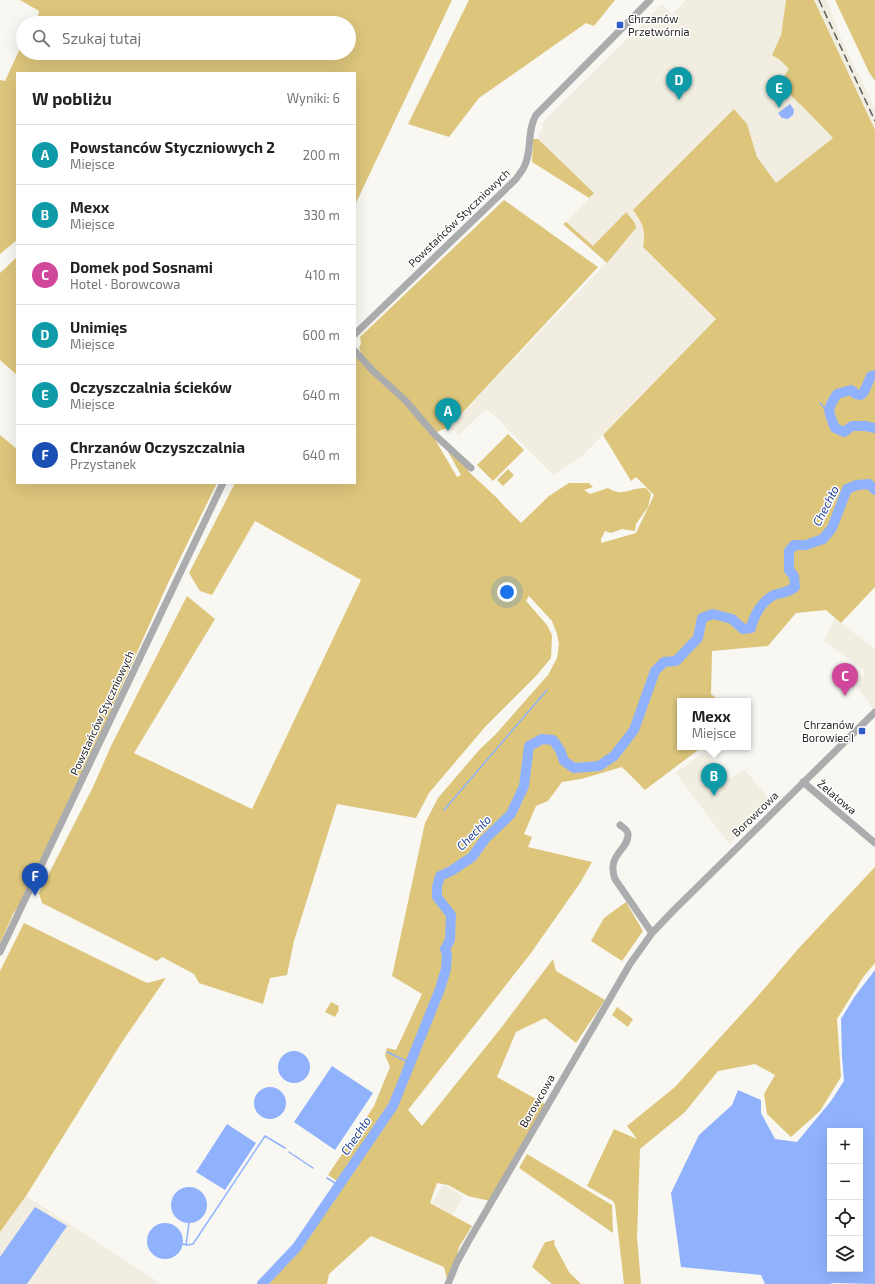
<!DOCTYPE html>
<html lang="pl">
<head>
<meta charset="utf-8">
<style>
	:root { --surface:#fff; --page:#f2f2f2; --text:#222; --muted:#767676; --line:#e0e0e0; --accent:#305bca }
	body { margin:0; font-family:"Exo 2",sans-serif; background:var(--page); color:var(--text) }
	.controls { position:absolute; right:12px; bottom:12px; display:grid; overflow:hidden; border-radius:0px; box-shadow:0 4px 16px #0002 }
	.controls button { width:36px; height:36px; display:grid; place-items:center; padding:0; border:0; border-bottom:1px solid var(--line); background:var(--surface); color:var(--text); font:20px sans-serif }
	.you { position:absolute; left:507px; top:592px; width:14px; height:14px; margin:-10px; border:3px solid #fff; border-radius:50%; background:#1a73e8; box-shadow:0 0 0 6px #1a73e833 }
	.badge { display:grid; place-items:center; width:26px; height:26px; border-radius:50%; background:var(--accent); color:#fff; font-size:13px; font-weight:700 }
	.pin { position:absolute; translate:-50% -33px; filter:drop-shadow(0 1px 2px #0008) }
	.pin::after { content:''; position:absolute; top:21px; width:14px; height:12px; background:inherit; clip-path:polygon(0 0,100% 0,50% 100%) }
	.popup { position:absolute; left:677px; top:698px; width:74px; height:52px; box-sizing:border-box; display:grid; place-content:center; border-radius:0px; background:var(--surface); filter:drop-shadow(0 1px 3px #0005); font-size:13px; white-space:nowrap; color:var(--muted) }
	.popup b { font-size:15px; color:var(--text) }
	.popup::after { content:''; position:absolute; left:50%; top:100%; margin-left:-8px; border:8px solid transparent; border-top-color:var(--surface) }
	.list { margin:0; padding:0; list-style:none }
	h2 { display:flex; justify-content:space-between; align-items:center; height:52px; margin:0; padding:0 16px; font-size:17px }
	h2 small { font-size:13px; font-weight:400; color:var(--muted) }
	.list li { display:grid; grid-template-columns:26px 1fr auto; gap:12px; align-items:center; box-sizing:border-box; height:60px; padding:0 16px; border-top:1px solid var(--line) }
	.list b { display:block; font-size:15px; white-space:nowrap }
	.list p { margin:0; font-size:13px; white-space:nowrap; color:var(--muted) }
	.list em { font-size:13px; font-style:normal; color:var(--muted) }
	.icon { flex:none; width:22px; height:22px; fill:none; stroke:currentColor; stroke-width:2; stroke-linecap:round; stroke-linejoin:round }
	.map { position:relative; flex:none; width:875px; height:1284px; overflow:hidden }
	.search { position:absolute; background:var(--surface); box-shadow:0 4px 16px #0002; left:16px; top:16px; width:340px; height:44px; display:flex; align-items:center; gap:10px; box-sizing:border-box; padding:0 14px; border-radius:22px; color:var(--muted); font-size:15px }
	.panel { position:absolute; background:var(--surface); box-shadow:0 4px 16px #0002; left:16px; top:72px; width:340px; height:412px; border-radius:0px }
	.map>svg:first-child { display:block }
	.built { fill:#f1ede1 }
	.green { fill:#ddc67c }
	.water { fill:#90b2fc; fill-rule:evenodd }
	.lines { fill:none; stroke-linecap:round; stroke-linejoin:round }
	.stream { stroke:#90b2fc; stroke-width:1.5 }
	.river { stroke:#90b2fc; stroke-width:10 }
	.minor { stroke:#abacae; stroke-width:7 }
	.rail { stroke:#5f5e5c; stroke-width:1.5; stroke-dasharray:8 4; stroke-linecap:butt }
	.poi-dot { fill:#305bca; stroke:#fff; stroke-width:1.5 }
	.labels { text-anchor:middle; stroke-width:3; stroke-linejoin:round; paint-order:stroke }
	.poi-label { font-size:11px; fill:#282726; stroke:#fff; text-anchor:start }
	.street-label { font-size:11px; fill:#282726; stroke:#fff }
	.water-label { font-size:12px; font-style:italic; fill:#234398; stroke:#fff }
</style>
</head>
<body>
<div class="map">
<svg width="875" height="1284" viewBox="0 0 875 1284">
	<rect width="100%" height="100%" fill="#f8f7f2"/>
	<path class="built" d="M686,0H786L781,35L772,55L780,60L789,69L784,89L805,109L833,138L776,184L757,157L747,124L633,210L640,220L644,230L643,247L716,319L583,455L553,475L505,427L501,421L486,409L459,435L449,427L608,261L636,228L625,212L593,246L566,222L594,193L538,139L539,131H542L543,126L541,124L662,4L672,15Z
		M814,0H827L840,36L875,109V130Z
		M835,618L875,649V707L873,709L855,683L866,672L824,641Z
		M704,752L730,779L744,769L772,802L729,844L676,773Z
		M443,1184L463,1196L453,1215L432,1203Z
		M26,1196L160,1283L159,1284H0V1232Z"/>
	<path class="green" d="M20,0H452L355,205V73H17V240L0,254V80L5,81L23,42V53H349V23H37L39,11Z
		M469,0H615L594,26L586,23L479,98L449,137L408,124Z
		M786,0H814L875,130V587L841,623L826,610L796,613L768,646L712,651L711,694L719,701H680V747H702L645,790L622,767L581,779L562,782L548,801L536,806L524,834L532,837L528,847L592,862L580,883L531,953L408,1110L422,1126L501,1028L553,959L556,971L605,1000L576,1043L545,1018L516,1032L497,1077L545,1104L490,1201L468,1196L448,1185L437,1183L430,1203L472,1226L459,1247L456,1261L447,1279L444,1267L371,1236L329,1274L327,1284H269L301,1246L376,1137L396,1103L408,1075L402,1073L390,1105L337,1181L328,1175L374,1106L390,1067L385,1055L387,1048L396,1050L422,994L392,976L425,823L438,798L480,749L495,735L548,675L557,658L559,644L557,634L552,621L529,596L526,601L547,625L552,635L551,658L536,676L485,727L429,793L416,818L337,804L294,941L287,975L270,978L263,1004L199,983L194,974L162,957L157,961L42,903L39,893L93,787L111,746L187,596L215,619L134,753L252,809L361,580L255,521L212,595L200,591L189,573L235,483H355V357L358,358L362,354L359,348L361,343L360,337L504,200L598,267L449,427L432,434L457,477L461,475L446,448L469,469L468,471L497,498L506,508L521,523L549,496L569,483H589L593,487L584,490L590,494L608,488C623,498 630,487 646,488L651,494L648,507L636,524L635,531L622,529L611,533L605,531L601,539V543L636,533L654,495L636,477L631,481L603,435L716,319L643,247C646,230 643,224 633,210L734,109L747,124L757,157L776,183L833,138L805,109L784,89L782,79L789,69L780,60L772,55L781,35Z
		M835,0H875V81L869,72Z
		M533,139H538L594,193L589,198L532,162Z
		M626,212L635,223L636,228L607,263L563,224L566,222L593,246Z
		M17,257V375L0,360V273Z
		M508,434L524,450L493,481L477,465Z
		M0,435L17,449V483H217L168,583L104,726L20,904L13,914L0,944Z
		M508,469L514,475L503,486L497,480Z
		M875,867V963L864,976L837,1019L841,1077L820,1111L791,1137L767,1114L764,1094L775,1075L755,1064L718,1071L685,1112L640,1149L637,1237L641,1284H624L615,1205L613,1201L587,1186L614,1129L637,1139L627,1126L675,1087L757,997L798,949Z
		M626,902L643,931L622,961L591,941L604,918Z
		M24,923L147,983L166,978L122,1042L26,1196L0,1232V971Z
		M331,1002L339,1006L338,1008L339,1010L335,1017L325,1012Z
		M617,1007L633,1019L628,1027L612,1015Z
		M527,1154L612,1205L613,1233L519,1168Z
		M555,1240L554,1244L569,1272L581,1284H552L532,1267L545,1242Z"/>
	<path class="water" d="M790,104L794,110L793,115L788,119L782,118L778,113Z
		M875,970V1284L834,1283L829,1284H765L761,1275L681,1267L671,1193L699,1135L732,1105L738,1090L761,1100V1113L775,1139L797,1142L831,1101L844,1081L842,1057L841,1019L855,996ZM830,1131H860V1269H830Z
		M278 1067a16 16 0 1 1 32 0a16 16 0 1 1-32 0Z
		M332,1066L373,1093L335,1150L294,1122Z
		M254 1103a16 16 0 1 1 32 0a16 16 0 1 1-32 0Z
		M227,1124L256,1143L225,1190L196,1172Z
		M171 1205a18 18 0 1 1 36 0a18 18 0 1 1-36 0Z
		M35,1207L67,1226L27,1284H0V1257Z
		M147 1241a18 18 0 1 1 36 0a18 18 0 1 1-36 0Z"/>
	<g class="lines">
		<path class="stream" d="M820,403L828,412
			M444,810L547,690
			M387,1052L410,1063
			M289,1152L313,1168
			M327,1178L338,1185
			M182,1244L188,1245L193,1244L265,1136L285,1148
			M186,1245L189,1223"/>
		<path class="river" d="M875,375L871,376L864,392L861,395L856,394L851,390L837,394C826,411 828,410 835,428L844,432L852,426H865L875,428
			M262,1284L297,1247L393,1106L440,989L446,969L447,955L445,949L450,940L451,915L437,897V887L440,876L451,871L472,857L485,839L511,814L524,786L529,746L542,739L553,740L560,750L564,761L574,768L599,766L614,756L634,730L655,671L664,662L676,661L698,638L702,618L713,614L732,619L743,629L751,628C754,615 762,601 774,595C782,592 786,594 795,587L794,576L789,570V551L794,545H806L823,539L832,528L847,489L857,485L869,484L875,490"/>
		<path class="minor" d="M355,334L516,179C518,176 521,172 523,169C533,152 526,132 536,115L650,0
			M355,351L373,371L405,400L435,435L471,468
			M803,782L875,843
			M620,825C622,827 628,830 628,834C629,850 606,854 615,879L652,933
			M0,952L223,483
			M448,1284L457,1262L468,1242L630,964L652,933L674,910L875,712"/>
		<path class="rail" d="M819,0L875,121"/>
	</g>
	<g class="poi-dot">
		<rect x="616" y="21" width="8" height="8" rx="2"/>
		<rect x="858" y="727" width="8" height="8" rx="2"/>
	</g>
	<g class="labels">
		<g class="poi-label">
			<text x="628" y="23">Chrzanów<tspan x="628" dy="13">Przetwórnia</tspan></text>
			<text x="854" y="729" text-anchor="end">Chrzanów<tspan x="854" dy="13">Borowiec I</tspan></text>
		</g>
		<g class="street-label">
			<text transform="translate(459 218) rotate(-44)" y="4">Powstańców Styczniowych</text>
			<text transform="translate(102 713) rotate(-65)" y="4">Powstańców Styczniowych</text>
			<text transform="translate(837 797) rotate(40)" y="4">Żelatowa</text>
			<text transform="translate(755 814) rotate(-44)" y="4">Borowcowa</text>
			<text transform="translate(537 1101) rotate(-60)" y="4">Borowcowa</text>
		</g>
		<g class="water-label">
			<text transform="translate(826 506) rotate(-63)" y="4">Chechło</text>
			<text transform="translate(474 833) rotate(-46)" y="4">Chechło</text>
			<text transform="translate(356 1136) rotate(-56)" y="4">Chechło</text>
		</g>
	</g>
</svg>
<div class="controls">
<button>+</button>
<button>−</button>
<button><svg class="icon" aria-label="locate" viewBox="0 0 24 24"><circle cx="12" cy="12" r="6"/><path d="M12 2v4M12 18v4M2 12h4M18 12h4"/></svg></button>
<button><svg class="icon" aria-label="layers" viewBox="0 0 24 24"><path d="M12 4l9 5-9 5-9-5zM3 14l9 5 9-5"/></svg></button>
</div>
<div class="you"></div>
<div class="pin badge" style="left:448px;top:431px;background:#0f9aa8">A</div>
<div class="pin badge" style="left:714px;top:796px;background:#0f9aa8">B</div>
<div class="popup"><b>Mexx</b>Miejsce</div>
<div class="pin badge" style="left:845px;top:696px;background:#d1479c">C</div>
<div class="pin badge" style="left:679px;top:100px;background:#0f9aa8">D</div>
<div class="pin badge" style="left:779px;top:108px;background:#0f9aa8">E</div>
<div class="pin badge" style="left:35px;top:896px;background:#1a4fb4">F</div>
<div class="search"><svg class="icon" aria-label="search" viewBox="0 0 24 24"><circle cx="10" cy="10" r="6"/><path d="M15 15l6 6"/></svg>Szukaj tutaj</div>
<section class="panel">
<h2>W pobliżu<small>Wyniki: 6</small></h2>
<ul class="list">
<li><span class="badge" style="background:#0f9aa8">A</span><div><b>Powstanców Styczniowych 2</b><p>Miejsce</p></div><em>200 m</em></li>
<li><span class="badge" style="background:#0f9aa8">B</span><div><b>Mexx</b><p>Miejsce</p></div><em>330 m</em></li>
<li><span class="badge" style="background:#d1479c">C</span><div><b>Domek pod Sosnami</b><p>Hotel · Borowcowa</p></div><em>410 m</em></li>
<li><span class="badge" style="background:#0f9aa8">D</span><div><b>Unimięs</b><p>Miejsce</p></div><em>600 m</em></li>
<li><span class="badge" style="background:#0f9aa8">E</span><div><b>Oczyszczalnia ścieków</b><p>Miejsce</p></div><em>640 m</em></li>
<li><span class="badge" style="background:#1a4fb4">F</span><div><b>Chrzanów Oczyszczalnia</b><p>Przystanek</p></div><em>640 m</em></li>
</ul>
</section>
</div>
</body>
</html>
